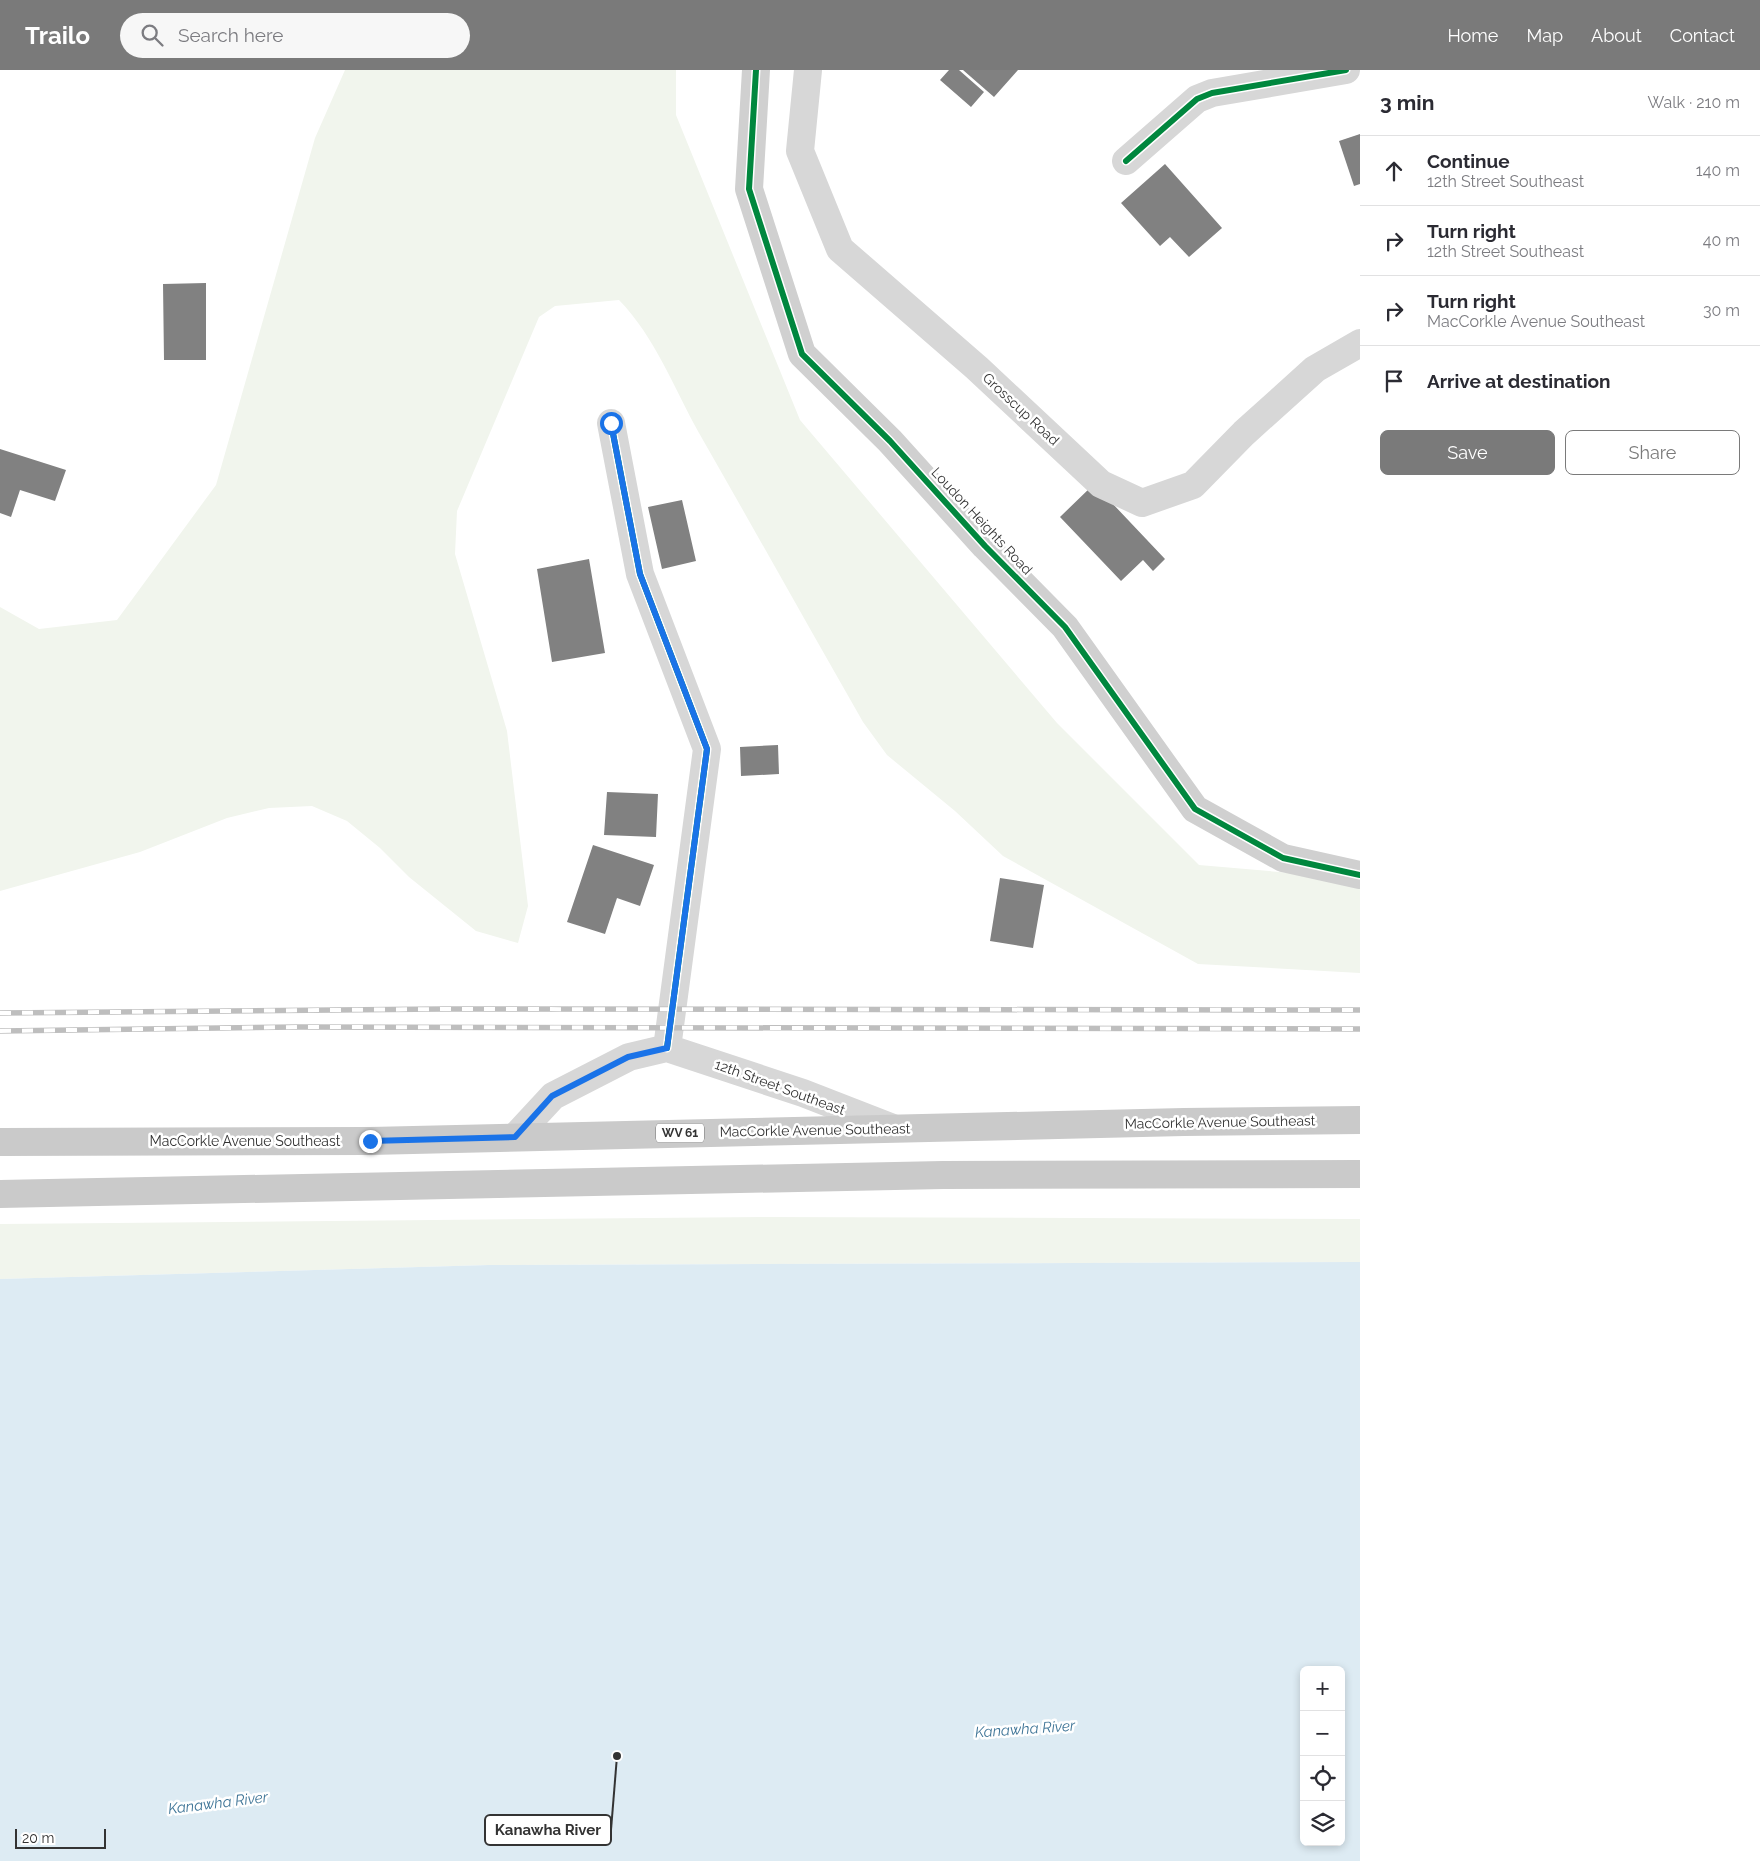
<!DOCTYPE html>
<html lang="en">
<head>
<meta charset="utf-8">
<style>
	:root { --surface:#fff; --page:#f7f7f7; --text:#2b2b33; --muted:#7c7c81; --line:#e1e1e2; --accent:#7a7a7a }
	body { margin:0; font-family:Raleway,sans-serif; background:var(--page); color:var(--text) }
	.controls { position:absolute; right:15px; bottom:15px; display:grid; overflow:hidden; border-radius:8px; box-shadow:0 2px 8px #0003 }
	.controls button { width:45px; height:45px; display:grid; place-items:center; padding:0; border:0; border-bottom:1px solid var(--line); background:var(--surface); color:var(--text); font:25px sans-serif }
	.scale { position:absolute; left:15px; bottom:12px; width:91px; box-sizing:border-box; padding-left:5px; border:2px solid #333; border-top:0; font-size:14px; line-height:18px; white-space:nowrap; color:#333; -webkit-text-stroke:4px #fff; paint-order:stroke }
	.stop { position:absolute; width:15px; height:15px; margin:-11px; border:4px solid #1a73e8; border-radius:50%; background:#fff }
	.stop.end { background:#1a73e8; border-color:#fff; box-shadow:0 1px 5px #0008 }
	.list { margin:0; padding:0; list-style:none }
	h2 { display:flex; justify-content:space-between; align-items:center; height:65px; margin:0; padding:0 20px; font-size:21px }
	h2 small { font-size:16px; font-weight:400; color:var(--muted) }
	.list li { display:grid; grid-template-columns:32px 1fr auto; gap:15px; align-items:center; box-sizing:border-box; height:70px; padding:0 20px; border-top:1px solid var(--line) }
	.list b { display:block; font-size:19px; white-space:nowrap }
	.list p { margin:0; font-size:16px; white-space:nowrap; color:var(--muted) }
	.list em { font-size:16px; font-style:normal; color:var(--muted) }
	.actions { display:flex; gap:10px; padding:15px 20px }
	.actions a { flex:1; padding:11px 0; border:1px solid var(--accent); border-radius:8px; text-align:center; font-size:18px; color:var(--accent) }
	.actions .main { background:var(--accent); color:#fff }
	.icon { flex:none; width:28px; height:28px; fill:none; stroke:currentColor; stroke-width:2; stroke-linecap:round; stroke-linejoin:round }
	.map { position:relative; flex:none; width:1360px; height:1791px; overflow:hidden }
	header { display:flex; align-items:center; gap:30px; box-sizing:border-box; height:70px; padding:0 25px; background:var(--accent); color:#fff }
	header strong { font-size:24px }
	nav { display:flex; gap:28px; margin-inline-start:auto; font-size:18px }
	.search { width:350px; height:45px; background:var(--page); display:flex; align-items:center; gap:12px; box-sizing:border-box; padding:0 18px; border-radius:28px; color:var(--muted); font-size:19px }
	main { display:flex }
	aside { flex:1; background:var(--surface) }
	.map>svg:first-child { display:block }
	.green { fill:#f1f5ed }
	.water { fill:#ddebf3; fill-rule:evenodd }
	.building { fill:#818181 }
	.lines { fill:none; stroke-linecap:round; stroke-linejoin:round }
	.street { stroke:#d7d7d7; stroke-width:28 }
	.secondary { stroke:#d0d0d0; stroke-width:28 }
	.primary { stroke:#cacaca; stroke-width:28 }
	.rail-casing { stroke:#bebebe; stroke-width:5.5 }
	.rail { stroke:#fff; stroke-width:4; stroke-dasharray:11; stroke-linecap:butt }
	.cycleway-casing { stroke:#fff; stroke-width:9 }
	.cycleway { stroke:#00873e; stroke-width:6 }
	.route { stroke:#1a73e8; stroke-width:6 }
	.labels { text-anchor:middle; stroke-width:5; stroke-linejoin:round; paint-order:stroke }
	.shield { fill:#fff; stroke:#707070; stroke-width:1 }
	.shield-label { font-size:12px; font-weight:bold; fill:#333 }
	.street-label { font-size:14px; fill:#333; stroke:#fff }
	.water-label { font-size:15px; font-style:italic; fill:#3f7597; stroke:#fff }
	.leader { fill:none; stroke:#333; stroke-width:2 }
	.callout-dot { fill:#333; stroke:#fff; stroke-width:2 }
	.callout { fill:#fff; stroke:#333; stroke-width:2 }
	.callout-label { font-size:15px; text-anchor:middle; font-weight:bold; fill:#333 }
</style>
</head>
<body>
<header>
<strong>Trailo</strong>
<div class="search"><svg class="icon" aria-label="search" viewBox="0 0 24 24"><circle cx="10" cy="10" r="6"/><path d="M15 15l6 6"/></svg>Search here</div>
<nav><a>Home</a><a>Map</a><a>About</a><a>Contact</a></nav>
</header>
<main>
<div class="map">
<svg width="1360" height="1791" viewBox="0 0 1360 1791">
	<rect width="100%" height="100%" fill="#fff"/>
	<path class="green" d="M345,0H676V45L800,350L1057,653L1199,795L1360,809V903L1198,894L1003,786L955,741L887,685L863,652C808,556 754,459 699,363C674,318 655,267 619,230L555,236L539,247L457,441L455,484L507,661L528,836L518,873L476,861L409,807L380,778L347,751L312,736L269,738L227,748L140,782L0,821V537L39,559L117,550L216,415L315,68Z
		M762,1147L1360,1149V1192L489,1195L0,1209V1154Z"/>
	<path class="water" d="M1360,1192V1791H0V1209L489,1195ZM1304,1600H1341V1772H1304Z"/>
	<path class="building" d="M949,0H959L984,22L971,37L940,10Z
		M963,0H1018L994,27Z
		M1360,64V114L1354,116L1339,71Z
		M1165,94L1222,158L1189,187L1170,167L1160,176L1121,133Z
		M206,213V290H164L163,214Z
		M0,379L66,400L55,431L20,420L11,447L0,443Z
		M1094,414L1165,489L1153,501L1143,490L1121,511L1060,447Z
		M682,430L696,491L662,499L648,437Z
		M589,489L605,583L552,592L537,499Z
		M778,675L779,704L741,706L740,677Z
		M607,722L658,724L656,767L604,765Z
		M593,775L654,795L640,836L617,828L605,864L567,852Z
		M1000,808L1044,815L1033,878L990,871Z"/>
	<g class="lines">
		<path class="street" d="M808,0L800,81L840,179L977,298L1101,414L1142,433L1193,415L1244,363L1315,299L1360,273
			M1126,91L1197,29L1212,23L1346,0
			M611,353L640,504L707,679L667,978
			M515,1067L553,1026L629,987L667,978L803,1023L893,1058"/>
		<path class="secondary" d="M756,0L749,119L802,284L890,371L985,476L1065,557L1195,739L1283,788L1360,805"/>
		<path class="primary" d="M0,1072L370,1071L1184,1052L1360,1050
			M0,1124L943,1105L1360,1104"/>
		<g class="rail-casing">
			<path id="rail" d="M0,943L443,939L1360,940
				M0,961L298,957L1360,959"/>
		</g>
		<use href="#rail" class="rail"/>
		<g class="cycleway-casing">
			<path id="cycleway" d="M756,0L749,119L802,284L890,371L985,476L1065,557L1195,739L1283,788L1360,805
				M1126,91L1197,29L1212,23L1346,0
				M611,353L640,504L707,679L667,978"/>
		</g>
		<use href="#cycleway" class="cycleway"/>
	</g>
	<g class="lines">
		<path class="route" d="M370,1071L515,1067L552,1026L628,987L667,978L707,679L640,504L611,353"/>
	</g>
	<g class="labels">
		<rect class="shield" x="656" y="1053.5" width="48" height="19" rx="4"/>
		<g class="shield-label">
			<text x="680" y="1067">WV 61</text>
		</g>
		<g class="street-label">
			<text transform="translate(1021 339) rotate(43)" y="5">Grosscup Road</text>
			<text transform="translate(982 451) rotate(47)" y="5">Loudon Heights Road</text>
			<text transform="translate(780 1017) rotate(20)" y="5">12th Street Southeast</text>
			<text transform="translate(1220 1052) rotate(-1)" y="5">MacCorkle Avenue Southeast</text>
			<text transform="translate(815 1060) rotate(-1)" y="5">MacCorkle Avenue Southeast</text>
			<text x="245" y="1076">MacCorkle Avenue Southeast</text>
		</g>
		<g class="water-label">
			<text transform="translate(1025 1659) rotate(-4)" y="5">Kanawha River</text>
			<text transform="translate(218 1733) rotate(-7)" y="5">Kanawha River</text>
		</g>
	</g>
	<path class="leader" d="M617 1686L611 1760"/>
	<circle class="callout-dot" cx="617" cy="1686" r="5"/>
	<rect class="callout" x="485" y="1745" width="126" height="30" rx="5"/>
	<g class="callout-label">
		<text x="548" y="1765">Kanawha River</text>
	</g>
</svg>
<div class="controls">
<button>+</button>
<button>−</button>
<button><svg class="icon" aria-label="locate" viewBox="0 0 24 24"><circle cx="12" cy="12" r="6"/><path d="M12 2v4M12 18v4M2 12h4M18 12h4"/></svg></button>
<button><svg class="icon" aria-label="layers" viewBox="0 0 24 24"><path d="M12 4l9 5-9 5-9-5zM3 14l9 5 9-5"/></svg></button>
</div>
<div class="scale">20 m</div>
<div class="stop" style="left:611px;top:353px"></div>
<div class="stop end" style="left:370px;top:1071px"></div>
</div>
<aside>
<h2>3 min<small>Walk · 210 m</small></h2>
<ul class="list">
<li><svg class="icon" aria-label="ahead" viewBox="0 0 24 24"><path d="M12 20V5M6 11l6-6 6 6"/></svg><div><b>Continue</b><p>12th Street Southeast</p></div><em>140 m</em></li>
<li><svg class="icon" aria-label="right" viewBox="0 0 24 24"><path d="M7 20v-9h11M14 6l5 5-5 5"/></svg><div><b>Turn right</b><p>12th Street Southeast</p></div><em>40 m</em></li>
<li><svg class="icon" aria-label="right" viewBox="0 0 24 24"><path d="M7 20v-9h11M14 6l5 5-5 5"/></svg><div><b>Turn right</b><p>MacCorkle Avenue Southeast</p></div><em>30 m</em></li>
<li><svg class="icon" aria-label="arrive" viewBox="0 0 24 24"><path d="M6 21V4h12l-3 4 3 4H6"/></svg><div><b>Arrive at destination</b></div></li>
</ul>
<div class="actions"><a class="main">Save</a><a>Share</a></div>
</aside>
</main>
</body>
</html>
